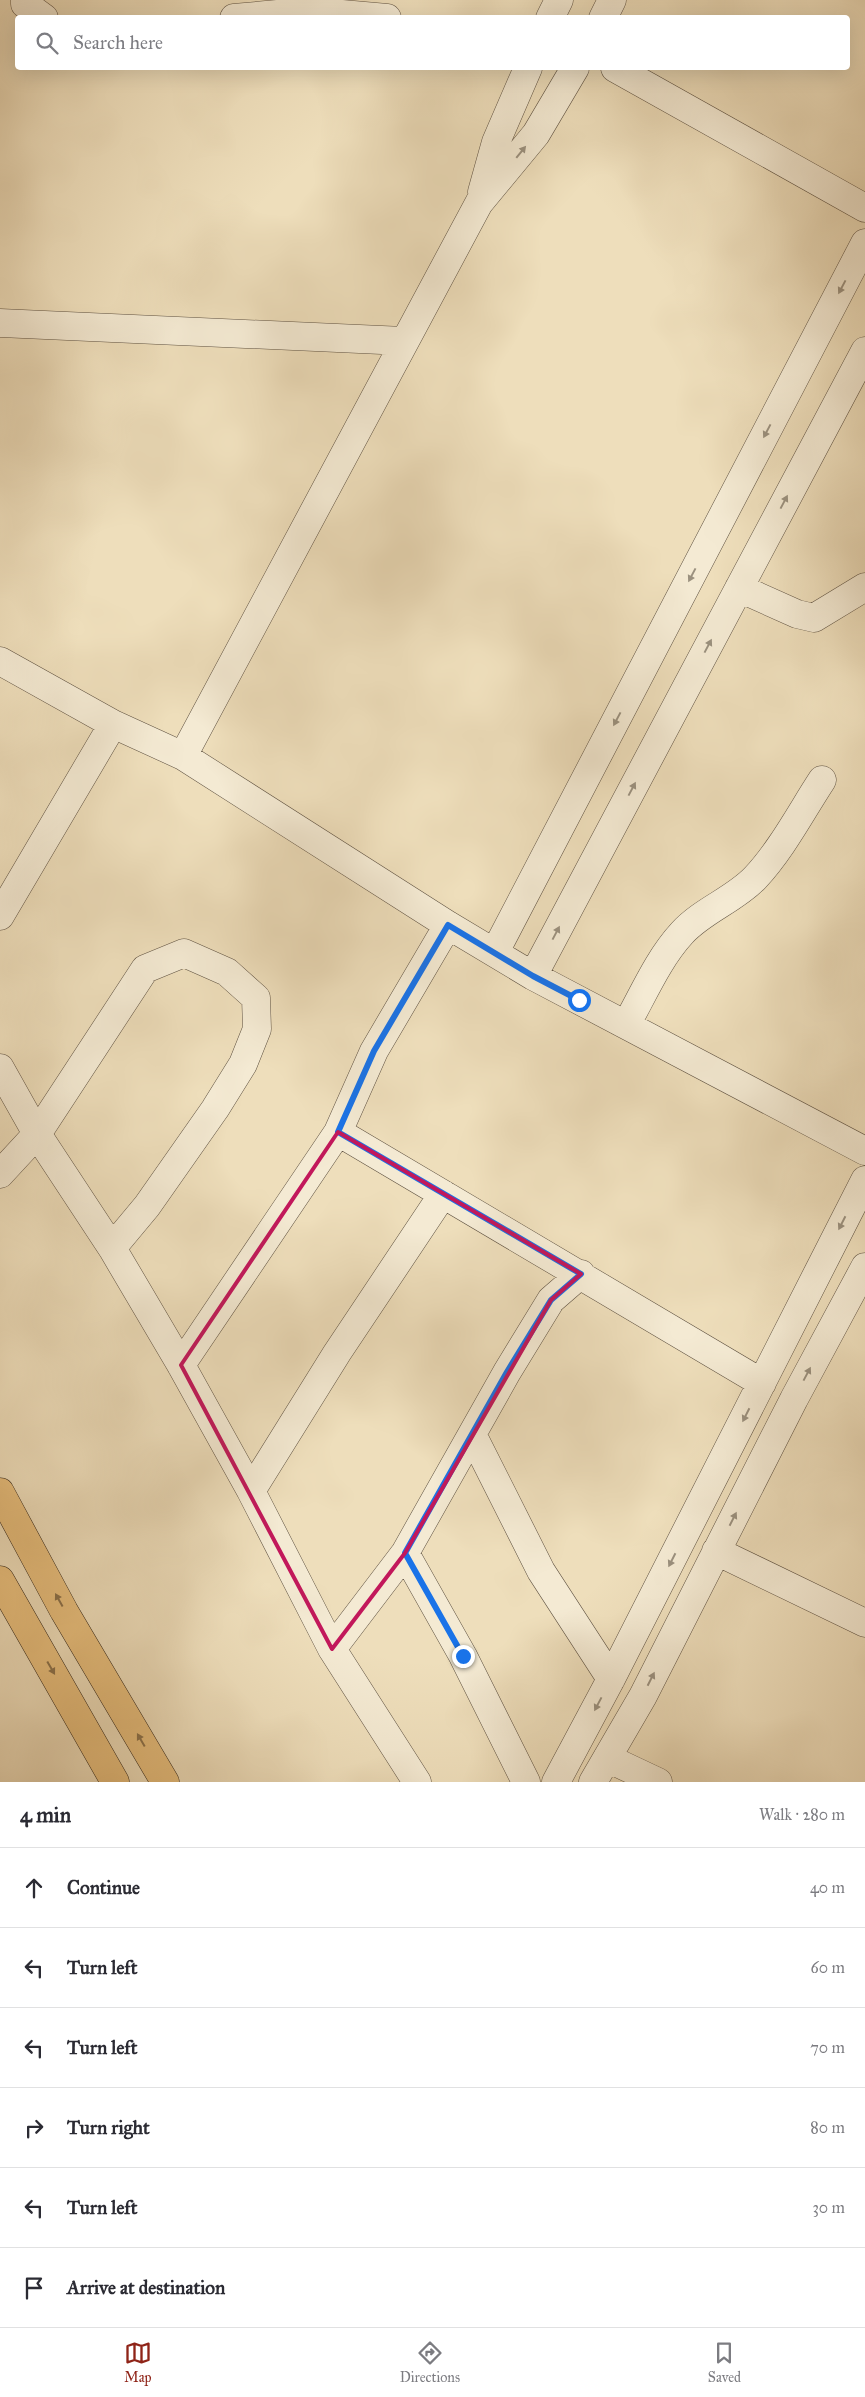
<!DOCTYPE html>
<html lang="en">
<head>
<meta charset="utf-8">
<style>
	:root { --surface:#fff; --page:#f2f2f3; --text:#2b2b33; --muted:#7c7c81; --line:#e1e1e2; --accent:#8f2418 }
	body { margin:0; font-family:"IM FELL Great Primer",serif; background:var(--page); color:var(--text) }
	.stop { position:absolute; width:15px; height:15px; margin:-11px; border:4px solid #1a73e8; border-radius:50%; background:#fff }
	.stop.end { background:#1a73e8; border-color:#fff; box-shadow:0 1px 5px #0008 }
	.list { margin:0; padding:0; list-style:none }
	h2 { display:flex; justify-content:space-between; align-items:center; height:65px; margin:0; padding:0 20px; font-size:21px }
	h2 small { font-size:16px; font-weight:400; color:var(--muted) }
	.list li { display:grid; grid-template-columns:32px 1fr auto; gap:15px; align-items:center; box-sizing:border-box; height:80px; padding:0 20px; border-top:1px solid var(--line) }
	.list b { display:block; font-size:19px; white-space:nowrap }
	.list em { font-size:16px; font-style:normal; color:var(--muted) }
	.icon { flex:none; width:28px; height:28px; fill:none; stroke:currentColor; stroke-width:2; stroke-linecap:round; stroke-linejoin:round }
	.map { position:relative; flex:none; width:865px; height:1782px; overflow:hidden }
	.search { position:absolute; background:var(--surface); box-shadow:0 5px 20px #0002; left:15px; right:15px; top:15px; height:55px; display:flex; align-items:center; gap:12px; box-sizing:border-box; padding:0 18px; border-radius:5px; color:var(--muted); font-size:19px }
	.sheet { height:545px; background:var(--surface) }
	nav { display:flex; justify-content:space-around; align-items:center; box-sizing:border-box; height:70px; border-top:1px solid var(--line); background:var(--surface); font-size:14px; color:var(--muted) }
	nav a { display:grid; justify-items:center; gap:2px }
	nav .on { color:var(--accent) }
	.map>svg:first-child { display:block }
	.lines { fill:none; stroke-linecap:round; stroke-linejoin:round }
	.minor-casing { stroke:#5f5242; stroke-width:29 }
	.major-casing { stroke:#2f2419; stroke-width:29 }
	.minor { stroke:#f4ead3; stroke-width:28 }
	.major { stroke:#e7bf7e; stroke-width:28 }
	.oneway { fill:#9b917f }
	.oneway2 { fill:#8b724c }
	.route { stroke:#1a73e8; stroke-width:6 }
	.marked { fill:none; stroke:#c2185b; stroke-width:4; stroke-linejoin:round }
</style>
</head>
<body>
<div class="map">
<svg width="865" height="1782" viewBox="0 0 865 1782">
	<rect width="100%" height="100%" fill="#eedebb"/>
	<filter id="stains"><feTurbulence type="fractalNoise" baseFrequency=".004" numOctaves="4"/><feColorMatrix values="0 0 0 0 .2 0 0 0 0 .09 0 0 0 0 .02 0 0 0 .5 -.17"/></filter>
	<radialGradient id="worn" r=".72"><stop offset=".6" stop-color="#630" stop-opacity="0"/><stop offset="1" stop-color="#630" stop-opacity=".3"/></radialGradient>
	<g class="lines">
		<g class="minor-casing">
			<path id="minor" d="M25,0V4L44,18
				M234,18L309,11L387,18
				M550,18L559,0
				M603,18L612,0
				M615,68L865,208
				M482,192L496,142L528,68
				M0,323L404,341
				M739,588L797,614L814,618L865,587
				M0,661L113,724L183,756L448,925L533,976L865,1151
				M183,756L479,203L536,134L575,68
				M0,916L113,724
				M495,952L865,243
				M533,976L865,351
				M626,1025C643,995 658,959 682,933C703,910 734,900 755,878C782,849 801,812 822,780
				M0,1068L37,1134L112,1248L181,1365L251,1491L332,1649L417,1782
				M338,1132L762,1383
				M0,1174L37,1134L145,969L184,953L227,972L256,998L257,1029L243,1064L215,1109L147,1206L112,1248
				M181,1365L338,1132L374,1051L448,925
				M473,1436L541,1571L611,1679
				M251,1491L337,1353L443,1194
				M716,1551L865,1623
				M405,1553L463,1656L526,1782
				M332,1649L405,1553L507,1372L551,1300L581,1274
				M607,1758L658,1782
				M556,1782L611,1679L865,1180
				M593,1782L643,1696L794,1399L865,1267"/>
		</g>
		<g class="major-casing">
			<path id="major" d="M0,1492L64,1611L165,1782
				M0,1580L115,1782"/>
		</g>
		<use href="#minor" class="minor"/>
		<use href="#major" class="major"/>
	</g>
	<defs><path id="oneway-solid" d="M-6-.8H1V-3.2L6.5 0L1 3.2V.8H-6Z" transform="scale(1.25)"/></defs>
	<g class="oneway">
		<use href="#oneway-solid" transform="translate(521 152) rotate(-51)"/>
		<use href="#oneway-solid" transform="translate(842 287) rotate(118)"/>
		<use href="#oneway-solid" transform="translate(767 431) rotate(118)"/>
		<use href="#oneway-solid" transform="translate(784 502) rotate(-62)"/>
		<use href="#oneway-solid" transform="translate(692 575) rotate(118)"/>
		<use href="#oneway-solid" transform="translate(708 646) rotate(-62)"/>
		<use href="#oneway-solid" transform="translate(617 719) rotate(118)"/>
		<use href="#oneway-solid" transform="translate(632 789) rotate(-62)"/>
		<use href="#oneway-solid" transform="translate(556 933) rotate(-62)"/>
		<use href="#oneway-solid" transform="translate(842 1223) rotate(117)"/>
		<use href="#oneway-solid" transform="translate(807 1374) rotate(-62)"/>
		<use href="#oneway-solid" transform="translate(746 1415) rotate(117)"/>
		<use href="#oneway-solid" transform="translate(733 1519) rotate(-63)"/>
		<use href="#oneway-solid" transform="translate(672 1560) rotate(117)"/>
		<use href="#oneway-solid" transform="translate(651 1679) rotate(-63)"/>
		<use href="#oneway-solid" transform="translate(598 1704) rotate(118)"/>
	</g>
	<g class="oneway2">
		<use href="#oneway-solid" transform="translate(59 1600) rotate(-119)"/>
		<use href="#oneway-solid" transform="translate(51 1668) rotate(60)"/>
		<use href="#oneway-solid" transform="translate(141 1740) rotate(-120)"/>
	</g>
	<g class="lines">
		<path class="route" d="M463,1656L405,1553L507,1372L551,1300L581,1274L338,1132L374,1051L448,925L533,976L579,1000"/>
	</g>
	<path class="marked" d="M338,1132L581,1274L551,1300L405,1553L332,1649L181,1365Z"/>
	<rect width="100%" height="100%" filter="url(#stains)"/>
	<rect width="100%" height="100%" fill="url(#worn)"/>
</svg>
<div class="stop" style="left:579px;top:1000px"></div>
<div class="stop end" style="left:463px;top:1656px"></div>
<div class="search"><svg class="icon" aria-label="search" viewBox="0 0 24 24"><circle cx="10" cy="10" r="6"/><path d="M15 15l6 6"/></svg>Search here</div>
</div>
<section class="sheet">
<h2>4 min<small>Walk · 280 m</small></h2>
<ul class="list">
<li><svg class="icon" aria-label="ahead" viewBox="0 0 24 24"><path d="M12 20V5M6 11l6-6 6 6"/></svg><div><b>Continue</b></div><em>40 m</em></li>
<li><svg class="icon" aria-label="left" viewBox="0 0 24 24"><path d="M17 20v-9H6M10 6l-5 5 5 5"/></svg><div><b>Turn left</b></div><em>60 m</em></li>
<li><svg class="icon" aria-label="left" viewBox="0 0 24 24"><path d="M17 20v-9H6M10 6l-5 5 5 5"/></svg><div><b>Turn left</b></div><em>70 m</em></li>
<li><svg class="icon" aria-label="right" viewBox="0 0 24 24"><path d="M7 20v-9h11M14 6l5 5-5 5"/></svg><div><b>Turn right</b></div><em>80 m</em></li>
<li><svg class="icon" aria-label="left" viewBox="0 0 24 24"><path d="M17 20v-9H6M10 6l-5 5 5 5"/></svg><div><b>Turn left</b></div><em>30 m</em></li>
<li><svg class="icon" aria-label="arrive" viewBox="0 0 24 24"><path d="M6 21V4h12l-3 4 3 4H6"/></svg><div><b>Arrive at destination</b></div></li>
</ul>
</section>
<nav>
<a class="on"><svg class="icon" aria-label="map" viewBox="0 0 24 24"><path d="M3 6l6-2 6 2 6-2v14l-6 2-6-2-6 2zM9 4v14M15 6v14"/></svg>Map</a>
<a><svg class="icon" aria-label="directions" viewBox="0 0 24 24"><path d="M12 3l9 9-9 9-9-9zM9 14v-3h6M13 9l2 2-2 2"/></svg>Directions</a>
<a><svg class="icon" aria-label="saved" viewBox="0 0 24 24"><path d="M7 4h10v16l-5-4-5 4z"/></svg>Saved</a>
</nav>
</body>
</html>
